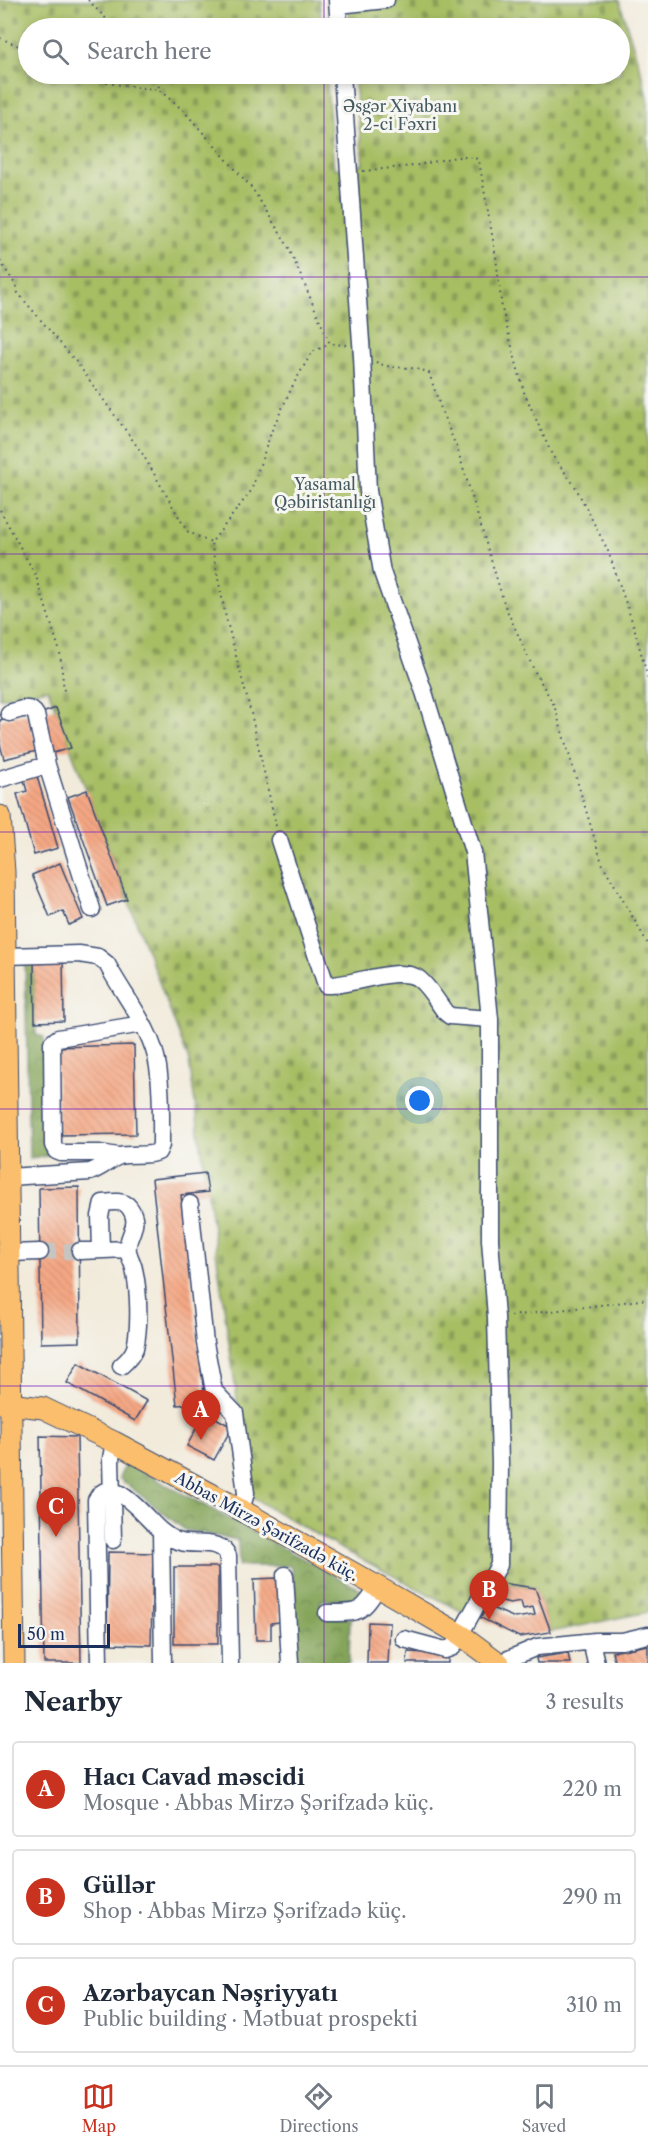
<!DOCTYPE html>
<html lang="en">
<head>
<meta charset="utf-8">
<style>
	:root { --surface:#fff; --page:#f2f2f3; --text:#1f2937; --muted:#747a83; --line:#e0e1e3; --accent:#c8321e }
	body { margin:0; font-family:"Libre Caslon Text",serif; background:var(--page); color:var(--text) }
	.scale { position:absolute; left:18px; bottom:15px; width:92px; box-sizing:border-box; padding-left:6px; border:3px solid #1b2f5e; border-top:0; font-size:16px; line-height:21px; white-space:nowrap; color:#1b2f5e; -webkit-text-stroke:4px #f6f6f2; paint-order:stroke }
	.you { position:absolute; left:420px; top:1101px; width:21px; height:21px; margin:-15px; border:4px solid #fff; border-radius:50%; background:#1a73e8; box-shadow:0 0 0 9px #1a73e833 }
	.badge { display:grid; place-items:center; width:39px; height:39px; border-radius:50%; background:var(--accent); color:#fff; font-size:20px; font-weight:700 }
	.pin { position:absolute; translate:-50% -50px; filter:drop-shadow(0 2px 3px #0008) }
	.pin::after { content:''; position:absolute; top:32px; width:21px; height:18px; background:inherit; clip-path:polygon(0 0,100% 0,50% 100%) }
	.list { margin:0; padding:0; list-style:none }
	h2 { display:flex; justify-content:space-between; align-items:center; height:78px; margin:0; padding:0 24px; font-size:26px }
	h2 small { font-size:20px; font-weight:400; color:var(--muted) }
	.list li { display:grid; grid-template-columns:39px 1fr auto; gap:18px; align-items:center; box-sizing:border-box; height:96px; margin:0 12px 12px; padding:0 12px; border:2px solid var(--line); border-radius:6px }
	.list b { display:block; font-size:22px; white-space:nowrap }
	.list p { margin:0; font-size:20px; white-space:nowrap; color:var(--muted) }
	.list em { font-size:20px; font-style:normal; color:var(--muted) }
	.icon { flex:none; width:33px; height:33px; fill:none; stroke:currentColor; stroke-width:2; stroke-linecap:round; stroke-linejoin:round }
	.map { position:relative; flex:none; width:648px; height:1663px; overflow:hidden }
	.search { position:absolute; background:var(--surface); box-shadow:0 3px 9px #0003; left:18px; right:18px; top:18px; height:66px; display:flex; align-items:center; gap:15px; box-sizing:border-box; padding:0 21px; border-radius:33px; color:var(--muted); font-size:22px }
	.sheet { height:402px; background:var(--surface) }
	nav { display:flex; justify-content:space-around; align-items:center; box-sizing:border-box; height:84px; border-top:2px solid var(--line); background:var(--surface); font-size:16px; color:var(--muted) }
	nav a { display:grid; justify-items:center; gap:3px }
	nav .on { color:var(--accent) }
	.map>svg:first-child { display:block }
	.forest { fill:url(#forest-crowns); stroke:#506a5c; stroke-width:1.5 }
	.cemetery { fill:url(#cemetery-stones); stroke:#617661; stroke-width:1.5 }
	.building { fill:url(#building-back-hatch) }
	.lines { fill:none; stroke-linecap:round; stroke-linejoin:round }
	.minor-tunnel { stroke:#c7c5c2; stroke-width:16; stroke-dasharray:16 8; stroke-linecap:butt }
	.minor-casing { stroke:#3b4b71; stroke-width:19 }
	.major-casing { stroke:#3b4b71; stroke-width:23 }
	.path { stroke:#3b4b71; stroke-width:2; stroke-dasharray:1.5 4.5; stroke-linecap:butt }
	.minor { stroke:#fff; stroke-width:16 }
	.major { stroke:#fabe6d; stroke-width:21 }
	.grid { fill:none; stroke:#7b2cbf; stroke-width:1.5; stroke-opacity:0.55 }
	.labels { text-anchor:middle; stroke-width:6; stroke-linejoin:round; paint-order:stroke }
	.park-label { font-size:16px; fill:#455a60; stroke:#f6f6f2 }
	.street-label { font-size:16px; fill:#1b2f5e; stroke:#f6f6f2 }
</style>
</head>
<body>
<div class="map">
<svg width="648" height="1663" viewBox="0 0 648 1663">
	<defs>
		<pattern id="forest-crowns" width="20" height="18" patternUnits="userSpaceOnUse" patternTransform="scale(1.5)"><rect width="20" height="18" fill="#85a55a"/><path d="M2 6a3 3 0 1 1 6 0M12 15a3 3 0 1 1 6 0" fill="none" stroke="#6c874e"/></pattern>
		<pattern id="cemetery-stones" width="16" height="16" patternUnits="userSpaceOnUse" patternTransform="scale(1.5)"><rect width="16" height="16" fill="#a7be64"/><path d="M2 7V4a2 2 0 0 1 4 0v3zM10 15v-3a2 2 0 0 1 4 0v3z" fill="#879b56"/></pattern>
		<pattern id="building-back-hatch" width="6" height="6" patternUnits="userSpaceOnUse" patternTransform="scale(1.5)"><rect width="6" height="6" fill="#f5a783"/><path d="M-1 5l2 2M0 0l6 6M5-1l2 2" fill="none" stroke="#d19074"/></pattern>
	</defs>
	<rect width="100%" height="100%" fill="#f6f6f2"/>
	<filter id="ink" filterUnits="userSpaceOnUse"><feTurbulence type="fractalNoise" baseFrequency=".0167" numOctaves="2"/><feDisplacementMap in="SourceGraphic" scale="12" xChannelSelector="R" yChannelSelector="G"/><feConvolveMatrix kernelMatrix="1 2 1 2 8 2 1 2 1" color-interpolation-filters="sRGB"/></filter>
	<filter id="wash" filterUnits="userSpaceOnUse"><feTurbulence type="fractalNoise" baseFrequency=".008" numOctaves="4" result="noise"/><feDisplacementMap in="SourceGraphic" scale="24" xChannelSelector="R" yChannelSelector="G"/><feGaussianBlur stdDeviation="1.35" result="paint"/><feColorMatrix in="noise" values="0 0 0 0 0 0 0 0 0 0 0 0 0 0 0 0 0 1.4 0 .05"/><feComposite in="paint" operator="in"/></filter>
	<g filter="url(#wash)">
		<rect width="100%" height="100%" fill="#f2ebdb"/>
		<path class="forest" d="M25,960H34L36,1035L44,1037L47,1156L29,1158Z
			M126,1463L361,1590L360,1602L321,1600L322,1616L350,1618L349,1663H297L291,1566H239L238,1540L185,1530L119,1478Z"/>
		<path class="cemetery" d="M0,0H319L322,28H28V74H326L334,169L363,164L354,74H620V28H350L348,0H619L642,75L648,102V1612L551,1632L535,1588L484,1579L465,1613L338,1547L251,1497L189,1061L48,689L0,698Z"/>
		<g id="blocks">
			<path class="building" d="M56,708L71,748L53,753L42,713Z
				M28,713L37,751L4,759L0,744V720Z
				M36,773L58,848L34,855L17,794L27,791L23,777Z
				M87,790L127,899L107,906L68,797Z
				M60,863L83,919L69,925L63,911L50,917L32,875Z
				M63,959L64,1021L35,1022L34,960Z
				M134,1045L136,1134L58,1135L56,1047Z
				M205,1173L208,1192L181,1195L205,1403L177,1405L152,1179Z
				M79,1187L80,1342L41,1343L39,1188Z
				M78,1363L147,1401L135,1421L67,1383Z
				M205,1412L232,1427L214,1460L187,1446Z
				M40,1436L77,1437L81,1663H44Z
				M108,1552L153,1553L151,1645L107,1644Z
				M174,1567H218V1644H174Z
				M278,1578L280,1622L271,1623V1640H256L254,1579Z
				M501,1583L535,1588L551,1632L519,1637L481,1618L487,1606L515,1618L535,1615L533,1607L523,1609L521,1601L510,1603L498,1600Z
				M368,1622L390,1623L388,1663H367Z
				M648,1645V1663H615L612,1652Z
				M408,1652L448,1654V1663H407Z
				M568,1653L570,1663H537L536,1658Z"/>
		</g>
	</g>
	<g filter="url(#ink)">
		<use href="#blocks" fill-opacity="0" stroke="#3b4b71" stroke-width="1.5"/>
		<g class="lines">
			<path class="minor-tunnel" d="M40,1252L80,1251"/>
			<g class="minor-casing">
				<path id="minor" d="M337,0L339,28
					M338,5L386,0
					M342,74L362,356L368,491L382,572L424,692L473,852L490,1019V1240L496,1317L500,1463L499,1565L453,1647L445,1650L404,1639
					M9,713C19,710 30,704 36,715L47,765L92,909
					M0,779L47,765
					M279,840L326,985C349,987 401,964 419,979C429,987 437,1001 445,1012L450,1016L490,1019
					M5,956L79,954L98,957L107,964C124,997 153,1029 158,1067C162,1092 161,1119 161,1145L158,1152C145,1157 132,1153 120,1156C114,1157 100,1169 90,1172L8,1177
					M118,1156L100,1153H61L56,1151L53,1145L52,1043L58,1038L142,1024
					M190,1204L205,1343L214,1391L235,1413L246,1493L241,1510
					M101,1250L100,1216L103,1203C111,1202 124,1200 129,1207C143,1225 125,1236 128,1251C129,1257 133,1263 134,1269C139,1290 140,1327 135,1348C132,1356 127,1361 121,1366
					M80,1251L127,1249
					M9,1253L40,1252
					M161,1531L163,1663
					M113,1540L111,1459L114,1442
					M285,1575L290,1663
					M327,1613C359,1613 361,1614 378,1587
					M595,1641L593,1650L596,1663
					M99,1663L96,1500C111,1470 146,1519 161,1531C166,1535 175,1541 181,1542C196,1546 222,1539 228,1556L230,1663
					M499,1663L537,1647L595,1641H622L648,1635"/>
			</g>
			<g class="major-casing">
				<path id="major" d="M0,816L4,872L14,1663
					M0,1403L43,1408L114,1442L241,1510L378,1587L461,1635L499,1663"/>
			</g>
			<path class="path" d="M88,0L115,28
				M0,38L28,50
				M84,74L107,83L159,90L183,110L252,188L288,246L330,344L347,345
				M157,74L158,76L159,90
				M363,171L413,166L456,157H474L479,161L496,257L502,309L524,392L552,455L575,486L608,551L634,627L648,679
				M0,261L17,287L18,293L77,363L142,453L187,531L211,543
				M376,362C393,371 412,364 429,373L442,412L458,451L505,606L534,670L554,705L602,863L648,944
				M0,510L36,576L60,652L64,691
				M276,826L251,713L226,618L211,543L251,491L272,430L293,385L312,352L330,344
				M511,1316L648,1299"/>
			<use href="#minor" class="minor"/>
			<use href="#major" class="major"/>
		</g>
	</g>
	<path class="grid" d="M324,0V28M324,74V1663M0,277H648M0,554H648M0,832H648M0,1109H648M0,1386H648"/>
	<g class="labels">
		<g class="park-label">
			<text x="400" y="112">Əsgər Xiyabanı<tspan x="400" dy="18">2-ci Fəxri</tspan></text>
			<text x="325" y="490">Yasamal<tspan x="325" dy="18">Qəbiristanlığı</tspan></text>
		</g>
		<g class="street-label">
			<text transform="translate(267 1526) rotate(29)" y="6">Abbas Mirzə Şərifzadə küç.</text>
		</g>
	</g>
</svg>
<div class="scale">50 m</div>
<div class="you"></div>
<div class="pin badge" style="left:201px;top:1440px">A</div>
<div class="pin badge" style="left:489px;top:1620px">B</div>
<div class="pin badge" style="left:56px;top:1537px">C</div>
<div class="search"><svg class="icon" aria-label="search" viewBox="0 0 24 24"><circle cx="10" cy="10" r="6"/><path d="M15 15l6 6"/></svg>Search here</div>
</div>
<section class="sheet">
<h2>Nearby<small>3 results</small></h2>
<ul class="list">
<li><span class="badge">A</span><div><b>Hacı Cavad məscidi</b><p>Mosque · Abbas Mirzə Şərifzadə küç.</p></div><em>220 m</em></li>
<li><span class="badge">B</span><div><b>Güllər</b><p>Shop · Abbas Mirzə Şərifzadə küç.</p></div><em>290 m</em></li>
<li><span class="badge">C</span><div><b>Azərbaycan Nəşriyyatı</b><p>Public building · Mətbuat prospekti</p></div><em>310 m</em></li>
</ul>
</section>
<nav>
<a class="on"><svg class="icon" aria-label="map" viewBox="0 0 24 24"><path d="M3 6l6-2 6 2 6-2v14l-6 2-6-2-6 2zM9 4v14M15 6v14"/></svg>Map</a>
<a><svg class="icon" aria-label="directions" viewBox="0 0 24 24"><path d="M12 3l9 9-9 9-9-9zM9 14v-3h6M13 9l2 2-2 2"/></svg>Directions</a>
<a><svg class="icon" aria-label="saved" viewBox="0 0 24 24"><path d="M7 4h10v16l-5-4-5 4z"/></svg>Saved</a>
</nav>
</body>
</html>
